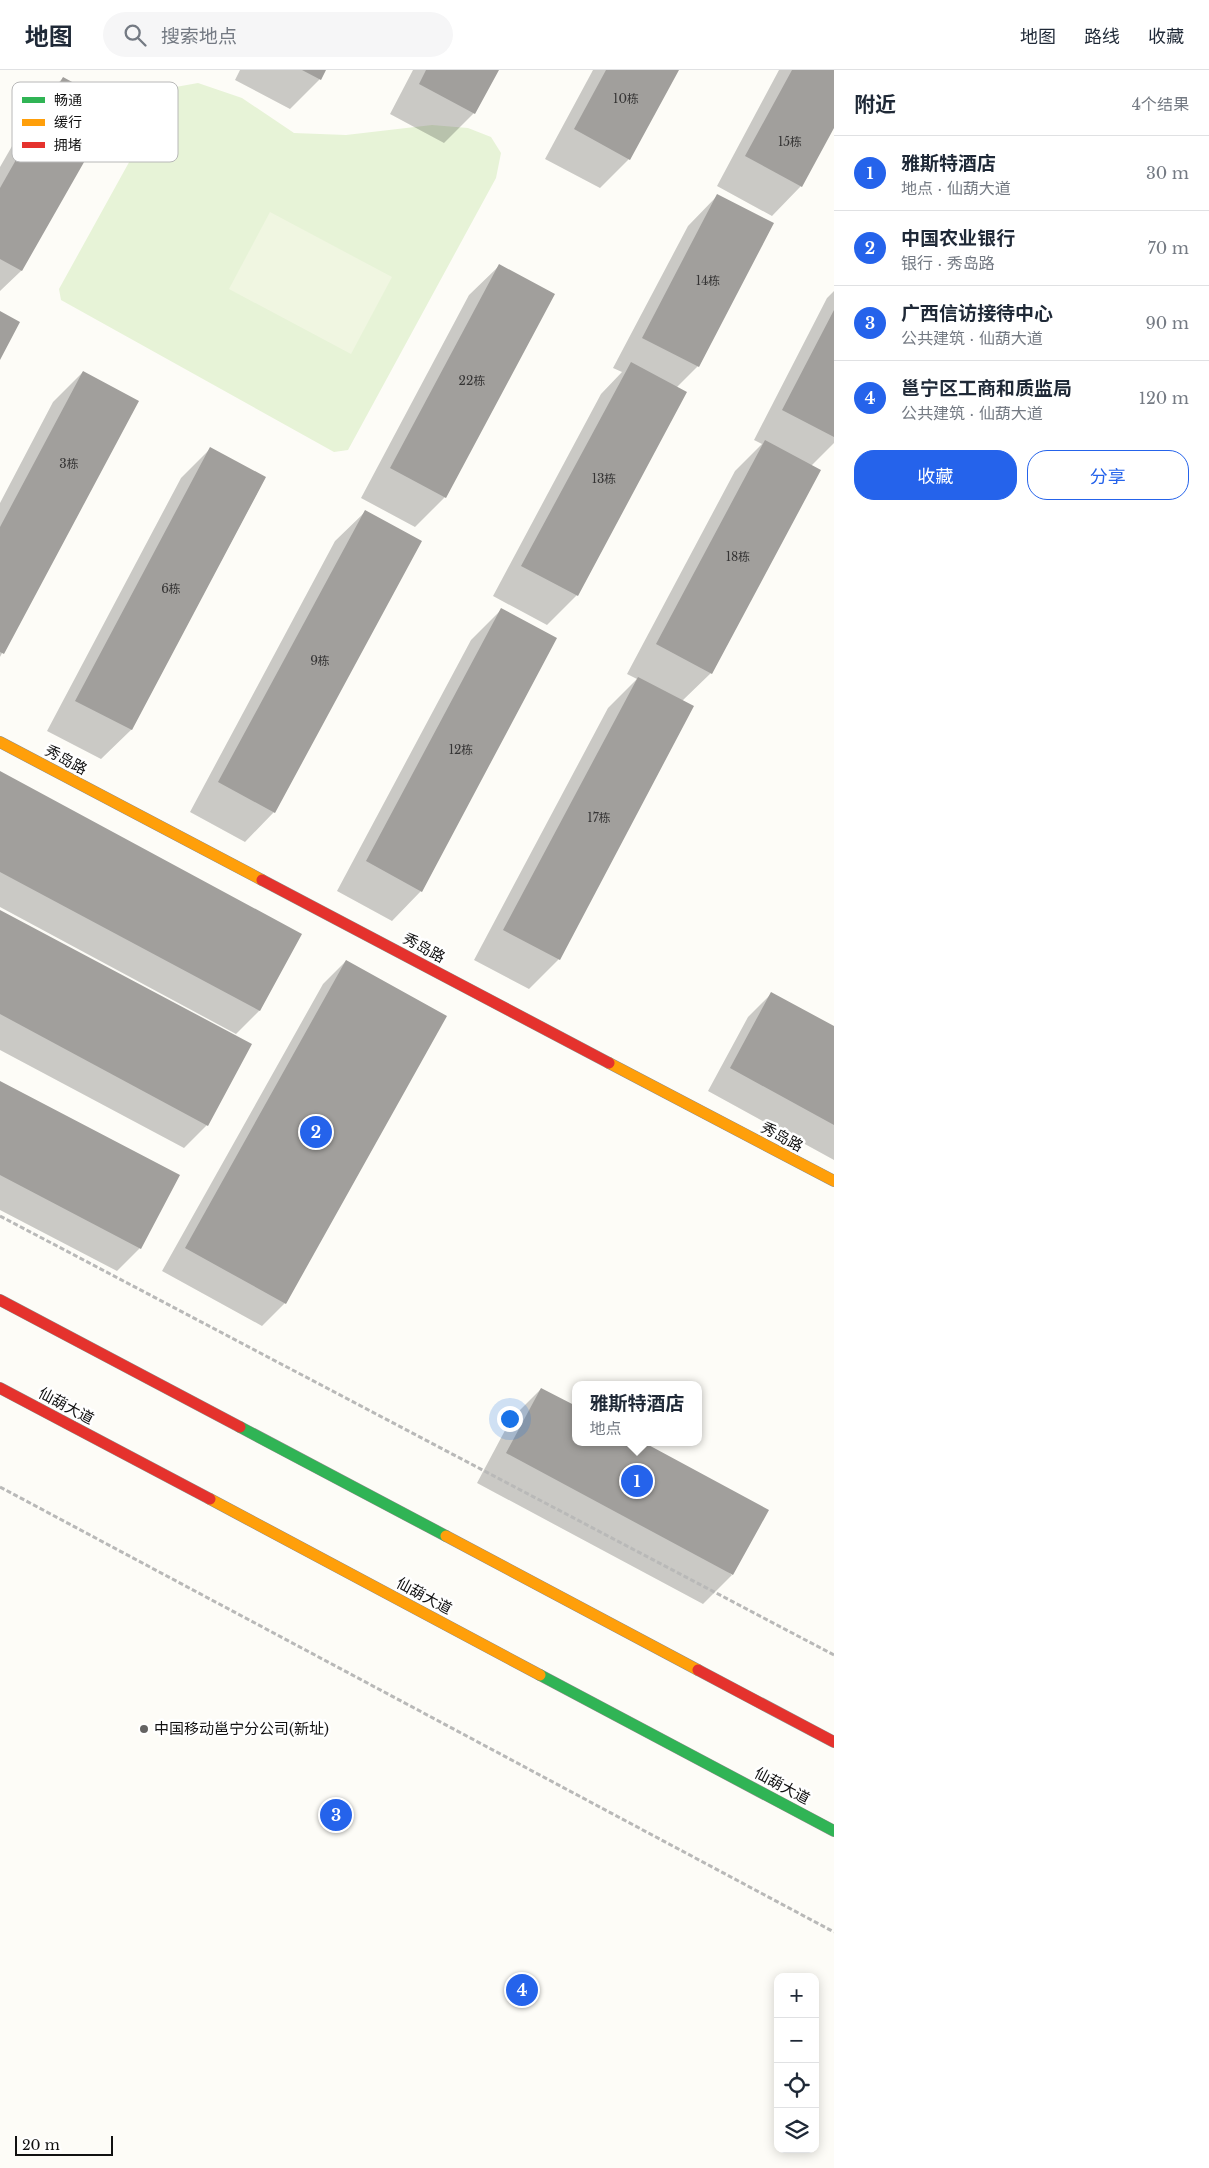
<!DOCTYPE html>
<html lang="zh">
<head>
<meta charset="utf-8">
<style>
	:root { --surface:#fff; --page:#f6f6f7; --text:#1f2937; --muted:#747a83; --line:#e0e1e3; --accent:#2563eb }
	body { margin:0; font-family:"Libre Baskerville","Noto Sans SC",serif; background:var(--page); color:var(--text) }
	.controls { position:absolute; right:15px; bottom:15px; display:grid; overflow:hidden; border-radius:10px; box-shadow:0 2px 12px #0003 }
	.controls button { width:45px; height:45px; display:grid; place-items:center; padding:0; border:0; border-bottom:1px solid var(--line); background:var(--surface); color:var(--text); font:25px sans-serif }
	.scale { position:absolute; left:15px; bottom:12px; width:98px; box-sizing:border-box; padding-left:5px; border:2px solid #111; border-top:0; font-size:14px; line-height:18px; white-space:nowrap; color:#111; -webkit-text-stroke:4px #fff; paint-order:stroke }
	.you { position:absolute; left:509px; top:1348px; width:18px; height:18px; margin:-12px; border:4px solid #fff; border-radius:50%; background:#1a73e8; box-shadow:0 0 0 8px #1a73e833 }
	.badge { display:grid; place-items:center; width:32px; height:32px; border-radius:50%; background:var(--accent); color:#fff; font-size:16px; font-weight:700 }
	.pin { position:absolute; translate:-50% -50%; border:2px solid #fff; box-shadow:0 1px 5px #0006 }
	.popup { position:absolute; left:572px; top:1311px; width:130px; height:65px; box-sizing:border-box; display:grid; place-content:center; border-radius:10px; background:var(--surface); filter:drop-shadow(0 1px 4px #0005); font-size:16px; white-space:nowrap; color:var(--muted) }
	.popup b { font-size:19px; color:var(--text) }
	.popup::after { content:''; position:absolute; left:50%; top:100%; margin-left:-10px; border:10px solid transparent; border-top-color:var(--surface) }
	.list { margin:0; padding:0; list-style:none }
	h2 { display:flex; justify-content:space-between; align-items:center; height:65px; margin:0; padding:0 20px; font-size:21px }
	h2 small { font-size:16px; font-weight:400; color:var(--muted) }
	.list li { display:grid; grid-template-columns:32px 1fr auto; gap:15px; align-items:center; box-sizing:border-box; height:75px; padding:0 20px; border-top:1px solid var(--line) }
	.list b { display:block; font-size:19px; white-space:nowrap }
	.list p { margin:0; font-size:16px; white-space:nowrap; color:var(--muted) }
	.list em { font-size:16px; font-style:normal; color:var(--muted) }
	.actions { display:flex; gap:10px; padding:15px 20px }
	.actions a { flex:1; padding:11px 0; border:1px solid var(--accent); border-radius:20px; text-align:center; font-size:18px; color:var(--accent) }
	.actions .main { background:var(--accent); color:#fff }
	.icon { flex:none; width:28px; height:28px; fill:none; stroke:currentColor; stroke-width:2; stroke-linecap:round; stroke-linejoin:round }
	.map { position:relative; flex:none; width:834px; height:2098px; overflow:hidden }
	header { display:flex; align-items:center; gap:30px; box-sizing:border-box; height:70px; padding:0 25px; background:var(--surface); border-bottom:1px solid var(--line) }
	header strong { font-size:24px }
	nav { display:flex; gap:28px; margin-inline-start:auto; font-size:18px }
	.search { width:350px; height:45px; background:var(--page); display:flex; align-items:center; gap:12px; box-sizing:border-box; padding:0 18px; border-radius:28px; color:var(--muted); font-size:19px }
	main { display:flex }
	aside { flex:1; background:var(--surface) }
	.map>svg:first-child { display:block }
	.green { fill:#e7f3d7 }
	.pitch { fill:#f0f6e1 }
	.shadow { fill:#0003 }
	.building { fill:#a19f9c }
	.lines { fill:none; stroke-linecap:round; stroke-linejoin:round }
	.fast-casing { stroke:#8e8d8b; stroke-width:12 }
	.slow-casing { stroke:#8e8d8b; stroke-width:12 }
	.jam-casing { stroke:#8e8d8b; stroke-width:12 }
	.path { stroke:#b9b9b8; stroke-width:3; stroke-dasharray:5 2.5; stroke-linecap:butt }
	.fast { stroke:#30b455; stroke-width:11 }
	.slow { stroke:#ff9f0a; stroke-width:11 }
	.jam { stroke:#e5322d; stroke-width:11 }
	.poi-dot { fill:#646362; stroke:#fff; stroke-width:2 }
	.labels { text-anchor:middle; stroke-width:5; stroke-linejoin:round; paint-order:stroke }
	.number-label { font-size:12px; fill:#353434 }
	.street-label { font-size:15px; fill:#111; stroke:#fff }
	.poi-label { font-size:15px; fill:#111; stroke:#fff; text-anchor:start }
	.key { fill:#fff; stroke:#b8b8b8; stroke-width:1 }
	.key-label { font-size:14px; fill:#111 }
</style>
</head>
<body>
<header>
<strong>地图</strong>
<div class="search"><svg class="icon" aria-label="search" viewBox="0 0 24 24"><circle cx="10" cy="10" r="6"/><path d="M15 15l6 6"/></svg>搜索地点</div>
<nav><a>地图</a><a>路线</a><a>收藏</a></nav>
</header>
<main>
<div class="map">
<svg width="834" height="2098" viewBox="0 0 834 2098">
	<rect width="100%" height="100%" fill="#fdfcf7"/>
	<path class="green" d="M198,13L242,28L294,63L346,65L432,55L468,58L491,67L501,83L496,108L348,380L334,382L61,230L59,219L170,18Z"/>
	<path class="pitch" d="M270,142L392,207L351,284L229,219Z"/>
	<path class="shadow" d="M240,0H325L320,9L290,39L235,10Z
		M413,0H497L474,43L444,73L390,44Z
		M593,0H677L629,89L600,118L545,89Z
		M779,0H834V55L801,116L772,146L717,116Z
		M63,8L114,37L21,201L0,221V97L34,38Z
		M717,126L698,296L676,318L577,525L547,555L493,526L601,324L622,302L613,298L688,156Z
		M499,196L445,427L415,457L361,428L469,225Z
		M834,221V373L811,396L711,603L682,631L559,889L529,919L474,890L608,638L637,609L627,604L735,401L762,374L754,370L827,228Z
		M83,302L137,331L0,587V433L53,332Z
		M210,379L265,408L131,660L101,689L47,661L181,408Z
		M365,442L274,742L245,772L190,742L335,471Z
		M501,540L421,821L392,851L337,821L471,570Z
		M0,703L300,864L259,941L236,964L0,837Z
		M0,841L207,1055L184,1078L0,980Z
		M346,891L445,947L285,1233L262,1256L162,1201L323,914Z
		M771,924L834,957V1090L708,1021L748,947Z
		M0,1012L140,1178L117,1201L0,1140Z
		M541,1319L576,1372L732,1505L703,1534L477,1413L511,1349Z"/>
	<path class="building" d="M302,0H326L321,10Z
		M426,0H499L475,44L419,14Z
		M606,0H679L630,90L574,59Z
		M792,0H834V58L802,117L745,86Z
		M63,7L116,36L22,201L0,189V118Z
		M717,124L774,153L699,297L642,268Z
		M499,194L555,224L446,428L390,398Z
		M834,240V367L782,340Z
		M0,241L20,252L0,290Z
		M631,292L687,322L578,526L521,496Z
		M83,301L139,331L4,584L0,582V457Z
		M765,370L821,400L712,604L656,574Z
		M210,377L266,407L132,660L75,631Z
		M365,440L422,471L275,743L218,712Z
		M501,538L557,568L422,822L366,791Z
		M638,607L694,636L560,890L503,860Z
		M0,701L302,864L260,941L0,802Z
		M0,840L252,974L208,1056L0,944Z
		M346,890L447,946L286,1234L185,1178Z
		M771,922L834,956V1055L730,998Z
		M0,1011L180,1105L141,1179L0,1105Z
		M541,1318L576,1336V1372H643L769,1440L733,1505L506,1383Z"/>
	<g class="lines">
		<g class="fast-casing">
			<path id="fast" d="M240,1357L446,1466
				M540,1605L834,1761"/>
		</g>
		<g class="slow-casing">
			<path id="slow" d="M0,672L262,810
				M609,993L834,1111
				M210,1429L540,1605
				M446,1466L698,1600"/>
		</g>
		<g class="jam-casing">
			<path id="jam" d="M262,810L609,993
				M0,1230L240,1357
				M0,1318L210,1429
				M698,1600L834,1672"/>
		</g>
		<path class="path" d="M0,1146L834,1585
			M0,1417L834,1862"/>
		<use href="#fast" class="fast"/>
		<use href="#slow" class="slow"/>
		<use href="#jam" class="jam"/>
	</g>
	<circle class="poi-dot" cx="144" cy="1659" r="5"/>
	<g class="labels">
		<g class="number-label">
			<text x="626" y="33">10栋</text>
			<text x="790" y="76">15栋</text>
			<text x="708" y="215">14栋</text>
			<text x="472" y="315">22栋</text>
			<text x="69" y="398">3栋</text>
			<text x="604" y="413">13栋</text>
			<text x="738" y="491">18栋</text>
			<text x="171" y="523">6栋</text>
			<text x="320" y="595">9栋</text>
			<text x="461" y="684">12栋</text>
			<text x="599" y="752">17栋</text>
		</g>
		<g class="street-label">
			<text transform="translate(66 690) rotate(28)" y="5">秀岛路</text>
			<text transform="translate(424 878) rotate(28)" y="5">秀岛路</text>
			<text transform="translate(782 1067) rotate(28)" y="5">秀岛路</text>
			<text transform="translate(66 1336) rotate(28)" y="5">仙葫大道</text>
			<text transform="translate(424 1526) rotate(28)" y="5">仙葫大道</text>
			<text transform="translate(782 1716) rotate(28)" y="5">仙葫大道</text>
		</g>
		<g class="poi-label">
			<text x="154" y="1664">中国移动邕宁分公司(新址)</text>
		</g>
	</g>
	<rect x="12" y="12" width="166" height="80" rx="8" class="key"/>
	<rect x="22" y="27" width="23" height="6" fill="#30b455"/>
	<rect x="22" y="49" width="23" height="7" fill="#ff9f0a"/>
	<rect x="22" y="72" width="23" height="6" fill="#e5322d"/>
	<g class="key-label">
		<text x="54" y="35">畅通</text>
		<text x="54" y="57">缓行</text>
		<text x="54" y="80">拥堵</text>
	</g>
</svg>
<div class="controls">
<button>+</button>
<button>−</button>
<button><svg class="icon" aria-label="locate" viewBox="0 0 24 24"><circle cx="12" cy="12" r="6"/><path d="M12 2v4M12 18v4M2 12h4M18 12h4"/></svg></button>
<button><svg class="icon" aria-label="layers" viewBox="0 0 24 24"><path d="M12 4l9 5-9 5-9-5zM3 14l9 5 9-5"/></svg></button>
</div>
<div class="scale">20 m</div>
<div class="you"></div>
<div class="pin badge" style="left:637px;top:1411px">1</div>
<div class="popup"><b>雅斯特酒店</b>地点</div>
<div class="pin badge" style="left:316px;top:1062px">2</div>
<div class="pin badge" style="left:336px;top:1745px">3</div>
<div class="pin badge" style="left:522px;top:1920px">4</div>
</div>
<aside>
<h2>附近<small>4个结果</small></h2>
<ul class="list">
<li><span class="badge">1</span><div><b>雅斯特酒店</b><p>地点 · 仙葫大道</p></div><em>30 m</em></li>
<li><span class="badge">2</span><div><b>中国农业银行</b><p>银行 · 秀岛路</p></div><em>70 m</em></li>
<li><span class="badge">3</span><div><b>广西信访接待中心</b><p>公共建筑 · 仙葫大道</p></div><em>90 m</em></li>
<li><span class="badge">4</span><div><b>邕宁区工商和质监局</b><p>公共建筑 · 仙葫大道</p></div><em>120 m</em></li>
</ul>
<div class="actions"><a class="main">收藏</a><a>分享</a></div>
</aside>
</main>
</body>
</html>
